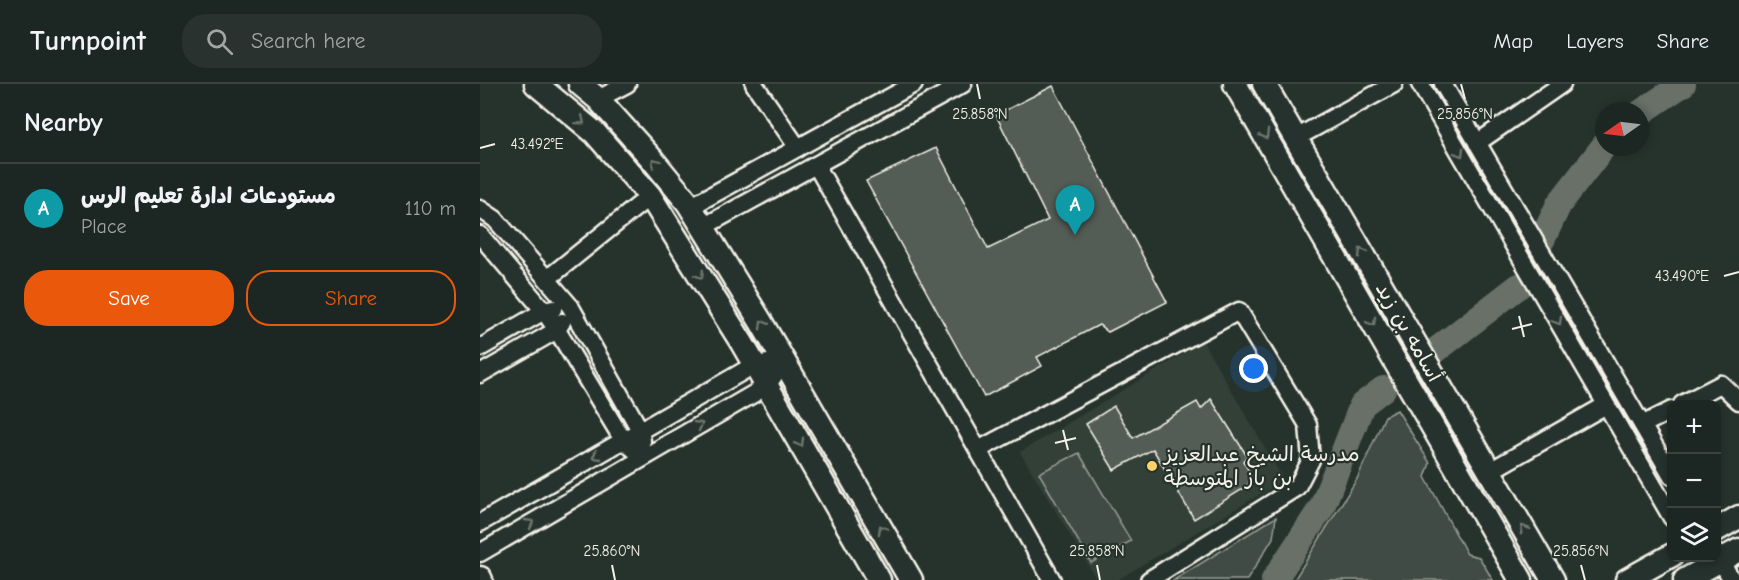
<!DOCTYPE html>
<html lang="en">
<head>
<meta charset="utf-8">
<style>
	:root { --surface:#1c2622; --page:#29322f; --text:#f1f3f6; --muted:#a0a5a5; --line:#3a4340; --accent:#ea580c }
	body { margin:0; font-family:"Comic Neue","Playpen Sans Arabic",sans-serif; background:var(--page); color:var(--text) }
	.controls { position:absolute; right:18px; bottom:18px; display:grid; overflow:hidden; border-radius:12px; box-shadow:0 3px 9px #0003 }
	.controls button { width:54px; height:54px; display:grid; place-items:center; padding:0; border:0; border-bottom:2px solid var(--line); background:var(--surface); color:var(--text); font:30px sans-serif }
	.compass { position:absolute; left:1115px; top:18px; width:54px; height:54px; border-radius:50%; background:var(--surface); box-shadow:0 3px 9px #0003; rotate:256deg }
	.you { position:absolute; left:774px; top:285px; width:21px; height:21px; margin:-15px; border:4px solid #fff; border-radius:50%; background:#1a73e8; box-shadow:0 0 0 9px #1a73e833 }
	.badge { display:grid; place-items:center; width:39px; height:39px; border-radius:50%; background:var(--accent); color:#fff; font-size:20px; font-weight:700 }
	.pin { position:absolute; translate:-50% -50px; filter:drop-shadow(0 2px 3px #0008) }
	.pin::after { content:''; position:absolute; top:32px; width:21px; height:18px; background:inherit; clip-path:polygon(0 0,100% 0,50% 100%) }
	.list { margin:0; padding:0; list-style:none }
	h2 { display:flex; justify-content:space-between; align-items:center; height:78px; margin:0; padding:0 24px; font-size:26px }
	h2 small { font-size:20px; font-weight:400; color:var(--muted) }
	.list li { display:grid; grid-template-columns:39px 1fr auto; gap:18px; align-items:center; box-sizing:border-box; height:90px; padding:0 24px; border-top:2px solid var(--line) }
	.list b { display:block; font-size:22px; white-space:nowrap }
	.list p { margin:0; font-size:20px; white-space:nowrap; color:var(--muted) }
	.list em { font-size:20px; font-style:normal; color:var(--muted) }
	.actions { display:flex; gap:12px; padding:18px 24px }
	.actions a { flex:1; padding:14px 0; border:2px solid var(--accent); border-radius:24px; text-align:center; font-size:21px; color:var(--accent) }
	.actions .main { background:var(--accent); color:#fff }
	.icon { flex:none; width:33px; height:33px; fill:none; stroke:currentColor; stroke-width:2; stroke-linecap:round; stroke-linejoin:round }
	.map { position:relative; flex:none; width:1259px; height:496px; overflow:hidden }
	header { display:flex; align-items:center; gap:36px; box-sizing:border-box; height:84px; padding:0 30px; background:var(--surface); border-bottom:2px solid var(--line) }
	header strong { font-size:28px }
	nav { display:flex; gap:33px; margin-inline-start:auto; font-size:21px }
	.search { width:420px; height:54px; background:var(--page); display:flex; align-items:center; gap:15px; box-sizing:border-box; padding:0 21px; border-radius:24px; color:var(--muted); font-size:22px }
	main { display:flex }
	aside { flex:1; background:var(--surface) }
	.map>svg:first-child { display:block }
	.built { fill:#333f39 }
	.green { fill:#414b45; stroke:#9a9e96; stroke-width:1.5 }
	.lines { fill:none; stroke-linecap:round; stroke-linejoin:round }
	.river { stroke:#676f68; stroke-width:26 }
	.building { fill:#525c55; stroke:#f4f1e8; stroke-width:1.5 }
	.street-casing { stroke:#f4f1e8; stroke-width:21 }
	.secondary-casing { stroke:#f4f1e8; stroke-width:27 }
	.street { stroke:#26332d; stroke-width:16 }
	.secondary { stroke:#26332d; stroke-width:22 }
	.oneway { stroke:#6e766e }
	.ticks { fill:none; stroke:#f4f1e8; stroke-width:2 }
	.poi-dot { fill:#ffd166; stroke:#26332d; stroke-width:2 }
	.labels { text-anchor:middle; stroke-width:4.5; stroke-linejoin:round; paint-order:stroke }
	.street-label { font-size:21px; fill:#f4f1e8; stroke:#26332d }
	.poi-label { font-size:21px; fill:#f4f1e8; stroke:#26332d; text-anchor:start }
	.ticks-label { font-size:15px; text-anchor:middle; fill:#f4f1e8; stroke:#26332d; stroke-width:4.5; stroke-linejoin:round; paint-order:stroke }
</style>
</head>
<body>
<header>
<strong>Turnpoint</strong>
<div class="search"><svg class="icon" aria-label="search" viewBox="0 0 24 24"><circle cx="10" cy="10" r="6"/><path d="M15 15l6 6"/></svg>Search here</div>
<nav><a>Map</a><a>Layers</a><a>Share</a></nav>
</header>
<main>
<aside>
<h2>Nearby<small></small></h2>
<ul class="list">
<li><span class="badge" style="background:#0f9aa8">A</span><div><b>مستودعات ادارة تعليم الرس</b><p>Place</p></div><em>110 m</em></li>
</ul>
<div class="actions"><a class="main">Save</a><a>Share</a></div>
</aside>
<div class="map">
<svg width="1259" height="496" viewBox="0 0 1259 496">
	<rect width="100%" height="100%" fill="#26332d"/>
	<filter id="ink" filterUnits="userSpaceOnUse"><feTurbulence type="fractalNoise" baseFrequency=".0167" numOctaves="2"/><feDisplacementMap in="SourceGraphic" scale="12" xChannelSelector="R" yChannelSelector="G"/><feConvolveMatrix kernelMatrix="1 2 1 2 8 2 1 2 1" color-interpolation-filters="sRGB"/></filter>
	<g filter="url(#ink)">
		<path class="built" d="M723,258L804,396L637,496H617L540,368Z"/>
		<path class="green" d="M917,326L950,379L945,393L987,470L999,473L1013,496H814L877,395L905,332Z
			M599,369L651,457L611,479L559,389Z
			M796,433L793,454L767,496H694Z"/>
		<g class="lines">
			<path class="river" d="M1160,29L1203,0
				M1062,156L1079,120L1124,62
				M955,267L1039,202
				M794,496L842,423L882,321L903,305"/>
		</g>
		<path class="building" d="M573,2L687,218L628,248L619,241L557,273L562,282L504,313L386,97L456,64L508,165L568,136L516,31Z
			M731,315L767,372L763,377L774,395L763,405L714,435L673,365L634,386L606,340L634,322L653,354L717,318L721,325Z"/>
		<g class="lines">
			<g class="street-casing">
				<path id="street" d="M274,0L318,64
					M940,0L1192,434
					M963,0L1192,392
					M118,15L147,0
					M816,54L914,0
					M997,59L1082,0
					M336,81L572,496
					M210,123L434,0
					M0,125L15,135L90,222L160,346L162,357
					M223,143L483,0
					M0,151L64,227L77,246L143,356L163,373
					M67,195L170,112
					M0,264L64,227L73,225
					M0,290L77,246L82,238
					M1202,320L1241,300L1259,317
					M1162,341L1192,326
					M498,366L759,227L828,341L831,376L817,403L669,496
					M1010,387L1126,321
					M0,439L274,281L304,277L287,302L0,469
					M1236,469L1252,496"/>
			</g>
			<g class="secondary-casing">
				<path id="secondary" d="M56,0L115,49L170,112L262,259L399,496
					M100,0L118,15L172,75L208,119L281,238L431,496
					M755,0L1041,496
					M784,0L1073,496
					M1236,446L1259,433
					M0,494L1,496
					M1147,496L1192,471
					M1205,496L1259,466"/>
			</g>
			<use href="#street" class="street"/>
			<use href="#secondary" class="secondary"/>
		</g>
		<defs><path id="oneway-chevron" d="M-2-3.5L2.5 0L-2 3.5" fill="none" stroke-width="1.6" stroke-linecap="round" stroke-linejoin="round" transform="scale(1.5)"/></defs>
		<g class="oneway">
			<use href="#oneway-chevron" transform="translate(101 37) rotate(40)"/>
			<use href="#oneway-chevron" transform="translate(785 51) rotate(60)"/>
			<use href="#oneway-chevron" transform="translate(980 69) rotate(60)"/>
			<use href="#oneway-chevron" transform="translate(175 78) rotate(-130)"/>
			<use href="#oneway-chevron" transform="translate(882 168) rotate(-120)"/>
			<use href="#oneway-chevron" transform="translate(220 191) rotate(58)"/>
			<use href="#oneway-chevron" transform="translate(1078 237) rotate(60)"/>
			<use href="#oneway-chevron" transform="translate(892 238) rotate(60)"/>
			<use href="#oneway-chevron" transform="translate(283 240) rotate(-121)"/>
			<use href="#oneway-chevron" transform="translate(219 341) rotate(-30)"/>
			<use href="#oneway-chevron" transform="translate(320 359) rotate(60)"/>
			<use href="#oneway-chevron" transform="translate(116 372) rotate(150)"/>
			<use href="#oneway-chevron" transform="translate(50 439) rotate(-30)"/>
			<use href="#oneway-chevron" transform="translate(402 445) rotate(-120)"/>
			<use href="#oneway-chevron" transform="translate(1044 445) rotate(-120)"/>
		</g>
	</g>
	<path class="ticks" d="M497,0L500,15M981,0L985,15M0,64L15,60M1244,192L1259,188M1039,232L1044,253M1032,245L1052,240M583,346L588,366M575,359L596,354M132,481L135,496M617,481L620,496M1101,481L1105,496"/>
	<circle class="poi-dot" cx="672" cy="382" r="6"/>
	<g class="labels">
		<g class="street-label">
			<text transform="translate(929 248) rotate(60)" y="7">أسامه بن زيد</text>
		</g>
		<g class="poi-label">
			<text x="684" y="377">مدرسة الشيخ عبدالعزيز<tspan x="684" dy="24">بن باز المتوسطة</tspan></text>
		</g>
	</g>
	<g class="ticks-label">
		<text x="500" y="35">25.858°N</text>
		<text x="985" y="35">25.856°N</text>
		<text x="57" y="65">43.492°E</text>
		<text x="1202" y="197">43.490°E</text>
		<text x="132" y="472">25.860°N</text>
		<text x="617" y="472">25.858°N</text>
		<text x="1101" y="472">25.856°N</text>
	</g>
</svg>
<div class="controls">
<button>+</button>
<button>−</button>
<button><svg class="icon" aria-label="layers" viewBox="0 0 24 24"><path d="M12 4l9 5-9 5-9-5zM3 14l9 5 9-5"/></svg></button>
</div>
<svg class="compass" viewBox="-18 -18 36 36"><path d="M0-13l5 13h-10z" fill="#e53935"/><path d="M0 13l5-13h-10z" fill="#a0a5a5"/></svg>
<div class="you"></div>
<div class="pin badge" style="left:595px;top:151px;background:#0f9aa8">A</div>
</div>
</main>
</body>
</html>
